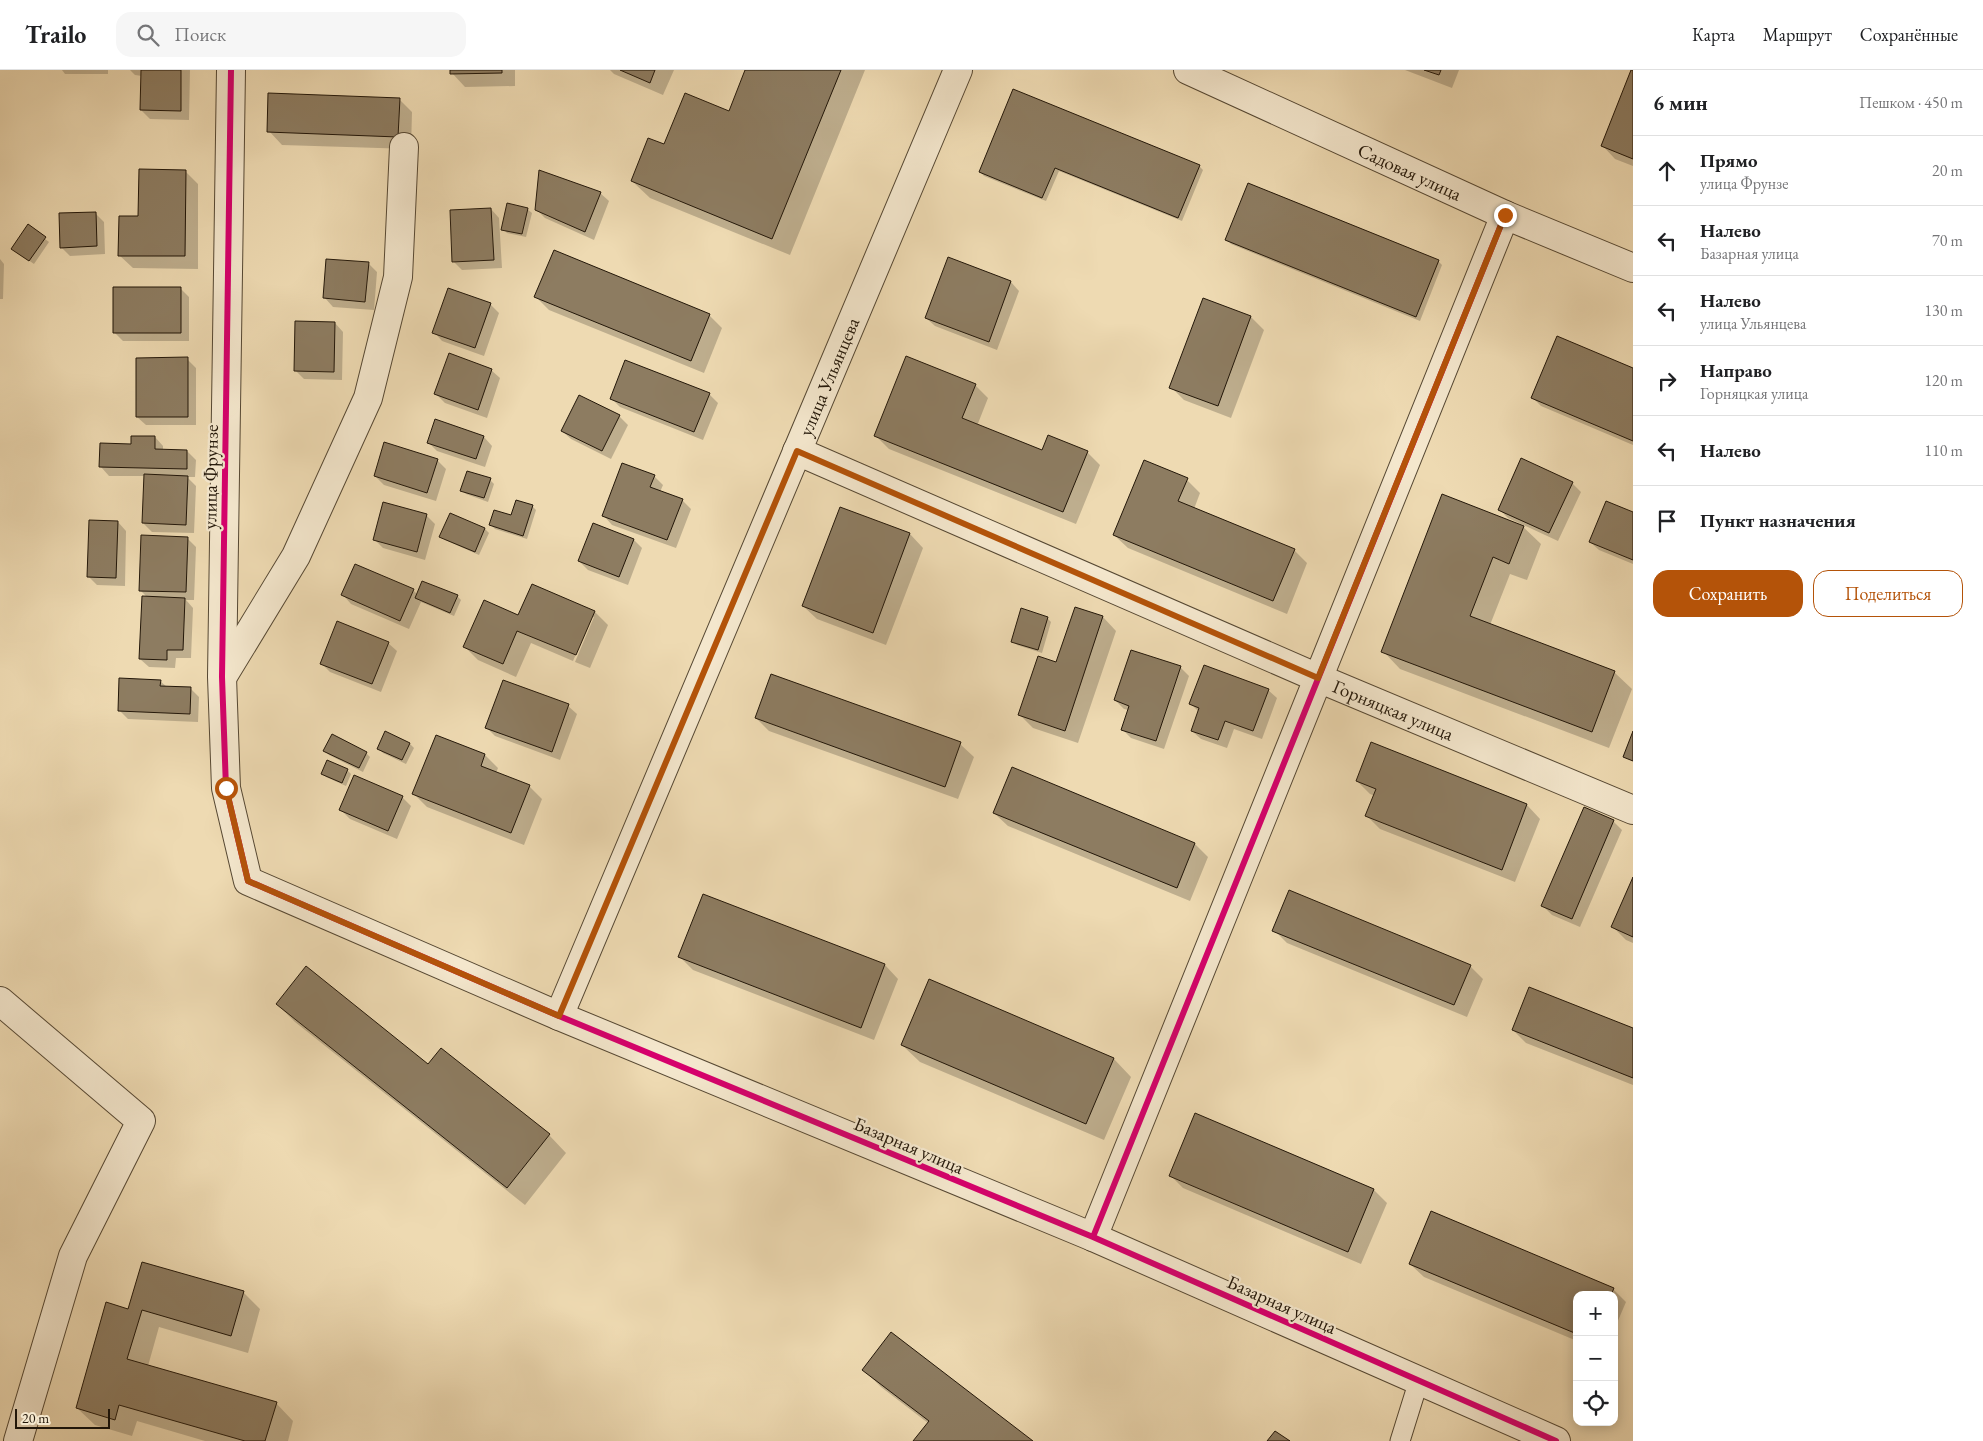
<!DOCTYPE html>
<html lang="ru">
<head>
<meta charset="utf-8">
<style>
	:root { --surface:#fff; --page:#f6f6f6; --text:#202124; --muted:#757577; --line:#e0e0e0; --accent:#b45309 }
	body { margin:0; font-family:"EB Garamond",serif; background:var(--page); color:var(--text) }
	.controls { position:absolute; right:15px; bottom:15px; display:grid; overflow:hidden; border-radius:10px; box-shadow:0 2px 12px #0003 }
	.controls button { width:45px; height:45px; display:grid; place-items:center; padding:0; border:0; border-bottom:1px solid var(--line); background:var(--surface); color:var(--text); font:25px sans-serif }
	.scale { position:absolute; left:15px; bottom:12px; width:95px; box-sizing:border-box; padding-left:5px; border:2px solid #231709; border-top:0; font-size:14px; line-height:18px; white-space:nowrap; color:#231709; -webkit-text-stroke:4px #f4e7cd; paint-order:stroke }
	.stop { position:absolute; width:15px; height:15px; margin:-11px; border:4px solid #b45309; border-radius:50%; background:#fff }
	.stop.end { background:#b45309; border-color:#fff; box-shadow:0 1px 5px #0008 }
	.list { margin:0; padding:0; list-style:none }
	h2 { display:flex; justify-content:space-between; align-items:center; height:65px; margin:0; padding:0 20px; font-size:21px }
	h2 small { font-size:16px; font-weight:400; color:var(--muted) }
	.list li { display:grid; grid-template-columns:32px 1fr auto; gap:15px; align-items:center; box-sizing:border-box; height:70px; padding:0 20px; border-top:1px solid var(--line) }
	.list b { display:block; font-size:19px; white-space:nowrap }
	.list p { margin:0; font-size:16px; white-space:nowrap; color:var(--muted) }
	.list em { font-size:16px; font-style:normal; color:var(--muted) }
	.actions { display:flex; gap:10px; padding:15px 20px }
	.actions a { flex:1; padding:11px 0; border:1px solid var(--accent); border-radius:15px; text-align:center; font-size:18px; color:var(--accent) }
	.actions .main { background:var(--accent); color:#fff }
	.icon { flex:none; width:28px; height:28px; fill:none; stroke:currentColor; stroke-width:2; stroke-linecap:round; stroke-linejoin:round }
	.map { position:relative; flex:none; width:1633px; height:1371px; overflow:hidden }
	header { display:flex; align-items:center; gap:30px; box-sizing:border-box; height:70px; padding:0 25px; background:var(--surface); border-bottom:1px solid var(--line) }
	header strong { font-size:24px }
	nav { display:flex; gap:28px; margin-inline-start:auto; font-size:18px }
	.search { width:350px; height:45px; background:var(--page); display:flex; align-items:center; gap:12px; box-sizing:border-box; padding:0 18px; border-radius:15px; color:var(--muted); font-size:19px }
	main { display:flex }
	aside { flex:1; background:var(--surface) }
	.map>svg:first-child { display:block }
	.shadow { fill:#0003 }
	.building { fill:#8d7c61; stroke:#231709 }
	.lines { fill:none; stroke-linecap:round; stroke-linejoin:round }
	.service-casing { stroke:#564833; stroke-width:21 }
	.minor-casing { stroke:#564833; stroke-width:30 }
	.service { stroke:#f4e7cd; stroke-width:19 }
	.minor { stroke:#f4e7cd; stroke-width:28 }
	.cycleway-casing { stroke:#f4e7cd; stroke-width:9 }
	.cycleway { stroke:#d6006c; stroke-width:6 }
	.route { stroke:#b45309; stroke-width:6 }
	.labels { text-anchor:middle; stroke-width:4.5; stroke-linejoin:round; paint-order:stroke }
	.street-label { font-size:19px; fill:#231709; stroke:#f4e7cd }
</style>
</head>
<body>
<header>
<strong>Trailo</strong>
<div class="search"><svg class="icon" aria-label="search" viewBox="0 0 24 24"><circle cx="10" cy="10" r="6"/><path d="M15 15l6 6"/></svg>Поиск</div>
<nav><a>Карта</a><a>Маршрут</a><a>Сохранённые</a></nav>
</header>
<main>
<div class="map">
<svg width="1633" height="1371" viewBox="0 0 1633 1371">
	<rect width="100%" height="100%" fill="#eedab2"/>
	<filter id="stains"><feTurbulence type="fractalNoise" baseFrequency=".004" numOctaves="4"/><feColorMatrix values="0 0 0 0 .2 0 0 0 0 .09 0 0 0 0 .02 0 0 0 .5 -.17"/></filter>
	<radialGradient id="worn" r=".72"><stop offset=".6" stop-color="#630" stop-opacity="0"/><stop offset="1" stop-color="#630" stop-opacity=".3"/></radialGradient>
	<path class="shadow" d="M62,0H108V4H65Z
		M130,0H190L189,50L150,49L141,40L142,6L135,5Z
		M452,0H515V16L465,17L452,3Z
		M610,0H674L663,25L614,4Z
		M747,0H865L790,185L650,128L632,111L729,42Z
		M1405,0H1459L1452,18Z
		M1633,0V96L1615,89L1602,75Z
		M1013,21L1199,96L1203,100L1182,151L1059,101L1046,131L984,106L980,102Z
		M399,29L412,42L411,79L282,75L269,61Z
		M185,101L198,114V199L133,198L119,185L139,148Z
		M600,123L609,131L594,170L545,148L536,139Z
		M491,139L499,148L502,198L462,200L453,191Z
		M527,139L532,143L526,167L507,163L503,159Z
		M95,143L104,152L105,184L70,186L61,177Z
		M28,156L49,172L34,194L12,179Z
		M1227,170L1438,191L1442,195L1420,251L1231,174Z
		M0,189L4,194L3,229H0Z
		M948,189L1011,212L1019,221L997,280L935,256L926,248Z
		M368,193L377,202L374,240L333,237L325,228Z
		M180,218L189,227V271H123L114,262Z
		M536,227L709,245L722,258L704,303L549,240Z
		M1204,229L1251,247L1264,260L1231,348L1184,330L1171,317Z
		M490,234L499,243L484,286L442,271L434,262Z
		M335,253L343,262L342,310L304,309L295,300Z
		M187,289L196,298V355H146L137,347Z
		M1633,299V375L1541,336L1532,327Z
		M491,300L500,308L487,348L445,333L436,324Z
		M975,315L988,328L977,356L1042,382H1087L1100,395L1076,454L889,379L875,365Z
		M709,324L718,333L703,370L620,337L611,328Z
		M619,346L628,355L611,389L571,369L562,361Z
		M436,350L484,367L492,376L485,397L437,381L428,372Z
		M155,367L163,376V380L187,381L196,390L195,407H187L196,416L194,463L152,462L143,453L145,406H109L101,397L132,375Z
		M437,390L446,399L436,431L384,415L375,406Z
		M654,406L663,415L660,422L682,430L691,439L676,478L612,455L604,446Z
		M490,410L494,414L488,432L466,424L462,420Z
		M1187,410L1200,423L1194,439L1294,480L1307,493L1287,544L1128,478L1114,465Z
		M1572,413L1581,422L1558,471L1508,448L1499,439Z
		M532,436L536,440L527,469L495,459L491,455L512,447Z
		M840,439L910,464L923,478L886,575L817,549L803,536Z
		M1633,443V494L1599,480L1590,472Z
		M450,444L485,459L489,463L479,485L445,470L441,466Z
		M426,445L435,454L425,490L383,478L374,469Z
		M118,452L126,461L125,516L97,515L88,506Z
		M1521,455L1541,474L1527,510L1510,504L1490,555L1614,602L1632,619L1609,678L1400,599L1383,581Z
		M187,468L196,477L194,530H186L193,538L191,588H176L175,598L149,597L140,589L147,527L140,520Z
		M634,470L642,478L628,515L588,500L579,491Z
		M532,516L595,542L608,555L590,598L575,592L594,547H592L573,591L531,573L516,607L478,590L465,577L519,547Z
		M413,520L418,525L457,526L461,530L454,546L421,532L409,559L351,534L343,525Z
		M1076,538L1103,547L1116,561L1078,673L1033,658L1020,645L1057,594Z
		M1047,548L1051,552L1042,583L1017,575L1013,571Z
		M388,573L397,581L381,622L330,602L322,594Z
		M1132,581L1181,598L1189,606L1164,679L1131,668L1122,659L1129,640L1124,639L1115,630Z
		M771,606L960,674L974,687L958,729L769,661L756,648Z
		M160,611L167,617L190,618L199,627L198,652L128,649L119,640Z
		M1268,620L1277,628L1262,669L1234,659L1227,678L1201,669L1192,661L1199,642L1191,634Z
		M568,636L577,644L560,690L495,666L486,657Z
		M436,666L485,685L498,698L496,703L529,716L542,729L524,775L427,737L413,723Z
		M410,674L414,678L406,694L383,683L379,679Z
		M1371,674L1527,735L1540,749L1515,812L1380,759L1367,746L1375,726L1370,724L1357,711Z
		M325,681L366,683L370,687L363,702L329,685Z
		M1012,699L1195,774L1208,787L1190,831L1008,756L994,743Z
		M347,700L351,704L346,716L326,707L322,703Z
		M402,727L411,736L397,769L350,749L341,740Z
		M1613,751L1622,760L1580,857L1552,845L1543,836Z
		M1633,810V873L1626,870L1613,857Z
		M704,825L885,895L898,909L874,970L693,900L680,887Z
		M1274,860L1470,896L1483,909L1467,947L1287,873Z
		M930,911L1114,989L1131,1007L1104,1070L920,992L902,975Z
		M277,934L429,995L441,980L549,1065L566,1083L525,1135L295,952Z
		M1633,959V1015L1526,973L1513,960Z
		M1170,1105L1374,1120L1387,1133L1361,1194L1183,1118Z
		M1410,1194L1613,1219L1626,1232L1614,1260V1225H1577V1271L1424,1207Z
		M243,1222L260,1239L248,1283L159,1257L148,1296L276,1333L293,1351L288,1371H205L137,1351L132,1366L95,1355L77,1338L129,1240Z
		M864,1300L1031,1371H915L928,1353L881,1317Z"/>
	<path class="building" d="M141,0H181V41L140,40Z
		M450,0H502V3L450,4Z
		M620,0H655L650,13Z
		M745,0H841L772,169L631,111L648,68L664,74L685,23L729,41Z
		M1424,0H1441L1439,5Z
		M1631,0H1633V89L1601,76Z
		M1013,19L1200,95L1178,148L1055,98L1042,128L979,102Z
		M268,23L400,28L398,67L267,62Z
		M139,99L186,100L185,186H118L119,146H138Z
		M539,100L601,122L585,162L535,140Z
		M1248,113L1439,190L1416,247L1225,170Z
		M507,133L528,138L522,164L501,160Z
		M491,138L494,190L452,192L450,140Z
		M96,142L97,176L60,178L59,143Z
		M28,154L46,167L29,191L11,179Z
		M554,180L710,244L691,291L534,227Z
		M948,187L1011,211L989,272L925,248Z
		M326,189L369,192L365,232L323,228Z
		M113,217H181V263H113Z
		M448,218L491,233L475,278L432,263Z
		M1203,228L1251,246L1218,336L1169,318Z
		M295,251L335,252L334,302L294,301Z
		M1557,266L1633,298V371L1531,328Z
		M449,283L492,299L478,340L434,324Z
		M906,286L976,314L962,348L1042,380L1048,365L1088,381L1063,442L874,366Z
		M188,287V347H136V288Z
		M625,290L710,323L694,362L610,329Z
		M579,325L620,345L602,381L561,361Z
		M435,349L484,366L476,389L427,373Z
		M131,366H155V379L187,380V399L99,397L100,373L131,374Z
		M384,372L438,389L427,423L374,406Z
		M1521,388L1573,412L1549,463L1498,440Z
		M1144,390L1188,408L1178,431L1295,479L1273,531L1113,465Z
		M622,393L655,405L650,417L683,429L667,470L602,446Z
		M467,401L491,408L484,428L460,421Z
		M144,404L188,406L186,455L142,453Z
		M1442,424L1524,456L1509,494L1493,487L1470,546L1615,601L1592,662L1381,582Z
		M516,430L533,435L523,466L489,455L494,440L511,445Z
		M1606,431L1633,442V490L1589,472Z
		M383,432L427,444L417,482L373,470Z
		M840,437L910,463L873,563L802,536Z
		M450,443L485,458L475,482L439,467Z
		M89,450L118,451L116,508L87,507Z
		M593,453L634,469L619,507L578,491Z
		M141,465L188,467L186,522L139,521Z
		M355,494L414,519L400,551L341,525Z
		M422,511L458,525L450,543L415,528Z
		M532,514L595,541L576,585L517,561L503,594L463,577L484,530L518,545Z
		M142,526L185,528L183,580H167V590L139,589Z
		M1075,537L1103,546L1065,661L1018,645L1038,586L1056,592Z
		M1021,538L1048,547L1038,580L1011,572Z
		M337,551L389,572L372,614L320,594Z
		M1131,580L1181,596L1156,671L1121,660L1129,636L1114,630Z
		M1204,595L1269,619L1253,661L1225,651L1218,670L1191,661L1199,638L1189,634Z
		M771,604L961,672L945,717L755,648Z
		M119,608L161,610L160,616L191,617L190,644L118,641Z
		M503,610L569,634L552,682L485,658Z
		M385,661L410,673L402,690L377,679Z
		M1633,661V691L1623,687Z
		M332,664L367,682L359,698L323,681Z
		M436,665L485,684L481,696L530,715L511,763L412,724Z
		M1371,672L1527,734L1502,800L1365,746L1376,719L1356,711Z
		M327,690L348,699L342,713L321,704Z
		M1012,697L1195,773L1177,818L993,743Z
		M354,705L403,726L388,761L339,740Z
		M1584,737L1614,750L1572,849L1541,836Z
		M1633,807V867L1611,857Z
		M1289,820L1471,895L1454,935L1272,861Z
		M703,824L885,894L861,958L678,887Z
		M306,896L428,994L441,978L550,1064L507,1118L276,934Z
		M929,909L1114,988L1086,1054L901,975Z
		M1529,917L1633,958V1008L1512,960Z
		M1195,1043L1374,1119L1348,1182L1169,1106Z
		M1431,1141L1614,1218L1611,1225H1577V1264L1409,1194Z
		M142,1192L244,1221L231,1266L142,1240L127,1289L277,1332L265,1371H245L119,1335L115,1350L76,1338L106,1232L128,1239Z
		M891,1262L1033,1371H913L929,1351L862,1300Z
		M1275,1361L1290,1371H1267Z"/>
	<g class="lines">
		<g class="service-casing">
			<path id="service" d="M1400,1371L1419,1310"/>
		</g>
		<g class="minor-casing">
			<g id="minor">
				<path d="M231,0L222,607L226,718L248,811L559,946L1093,1167L1556,1371"/>
				<path id="s1" d="M1188,0L1505,145L1633,198"/>
				<path id="s2" d="M797,381L1318,608L1633,740"/>
				<path d="M223,606L296,486L368,328L398,207L404,77"/>
				<path d="M0,931L141,1051L73,1186L18,1371"/>
				<path id="s3" d="M559,946L958,0"/>
				<path d="M1093,1167L1505,145"/>
			</g>
		</g>
		<use href="#service" class="service"/>
		<use href="#minor" class="minor"/>
		<g class="cycleway-casing">
			<path id="cycleway" d="M231,0L222,607L226,718L248,811L559,946L1093,1167L1556,1371
				M1093,1167L1505,145"/>
		</g>
		<use href="#cycleway" class="cycleway"/>
	</g>
	<g class="lines">
		<path class="route" d="M226,718L248,811L559,946L797,381L1318,608L1505,145"/>
	</g>
	<g class="labels">
		<g class="street-label">
			<text dy="7" stroke="none"><textPath href="#s1" startOffset="244">Садовая улица</textPath></text>
			<text dy="7" stroke="none"><textPath href="#s3" startOffset="694">улица Ульянцева</textPath></text>
			<text transform="translate(210 407) rotate(-89)" y="7">улица Фрунзе</text>
			<text dy="7" stroke="none"><textPath href="#s2" startOffset="650">Горняцкая улица</textPath></text>
			<text transform="translate(909 1075) rotate(23)" y="7">Базарная улица</text>
			<text transform="translate(1282 1234) rotate(24)" y="7">Базарная улица</text>
		</g>
	</g>
	<rect width="100%" height="100%" filter="url(#stains)"/>
	<rect width="100%" height="100%" fill="url(#worn)"/>
</svg>
<div class="controls">
<button>+</button>
<button>−</button>
<button><svg class="icon" aria-label="locate" viewBox="0 0 24 24"><circle cx="12" cy="12" r="6"/><path d="M12 2v4M12 18v4M2 12h4M18 12h4"/></svg></button>
</div>
<div class="scale">20 m</div>
<div class="stop" style="left:226px;top:718px"></div>
<div class="stop end" style="left:1505px;top:145px"></div>
</div>
<aside>
<h2>6 мин<small>Пешком · 450 m</small></h2>
<ul class="list">
<li><svg class="icon" aria-label="ahead" viewBox="0 0 24 24"><path d="M12 20V5M6 11l6-6 6 6"/></svg><div><b>Прямо</b><p>улица Фрунзе</p></div><em>20 m</em></li>
<li><svg class="icon" aria-label="left" viewBox="0 0 24 24"><path d="M17 20v-9H6M10 6l-5 5 5 5"/></svg><div><b>Налево</b><p>Базарная улица</p></div><em>70 m</em></li>
<li><svg class="icon" aria-label="left" viewBox="0 0 24 24"><path d="M17 20v-9H6M10 6l-5 5 5 5"/></svg><div><b>Налево</b><p>улица Ульянцева</p></div><em>130 m</em></li>
<li><svg class="icon" aria-label="right" viewBox="0 0 24 24"><path d="M7 20v-9h11M14 6l5 5-5 5"/></svg><div><b>Направо</b><p>Горняцкая улица</p></div><em>120 m</em></li>
<li><svg class="icon" aria-label="left" viewBox="0 0 24 24"><path d="M17 20v-9H6M10 6l-5 5 5 5"/></svg><div><b>Налево</b></div><em>110 m</em></li>
<li><svg class="icon" aria-label="arrive" viewBox="0 0 24 24"><path d="M6 21V4h12l-3 4 3 4H6"/></svg><div><b>Пункт назначения</b></div></li>
</ul>
<div class="actions"><a class="main">Сохранить</a><a>Поделиться</a></div>
</aside>
</main>
</body>
</html>
